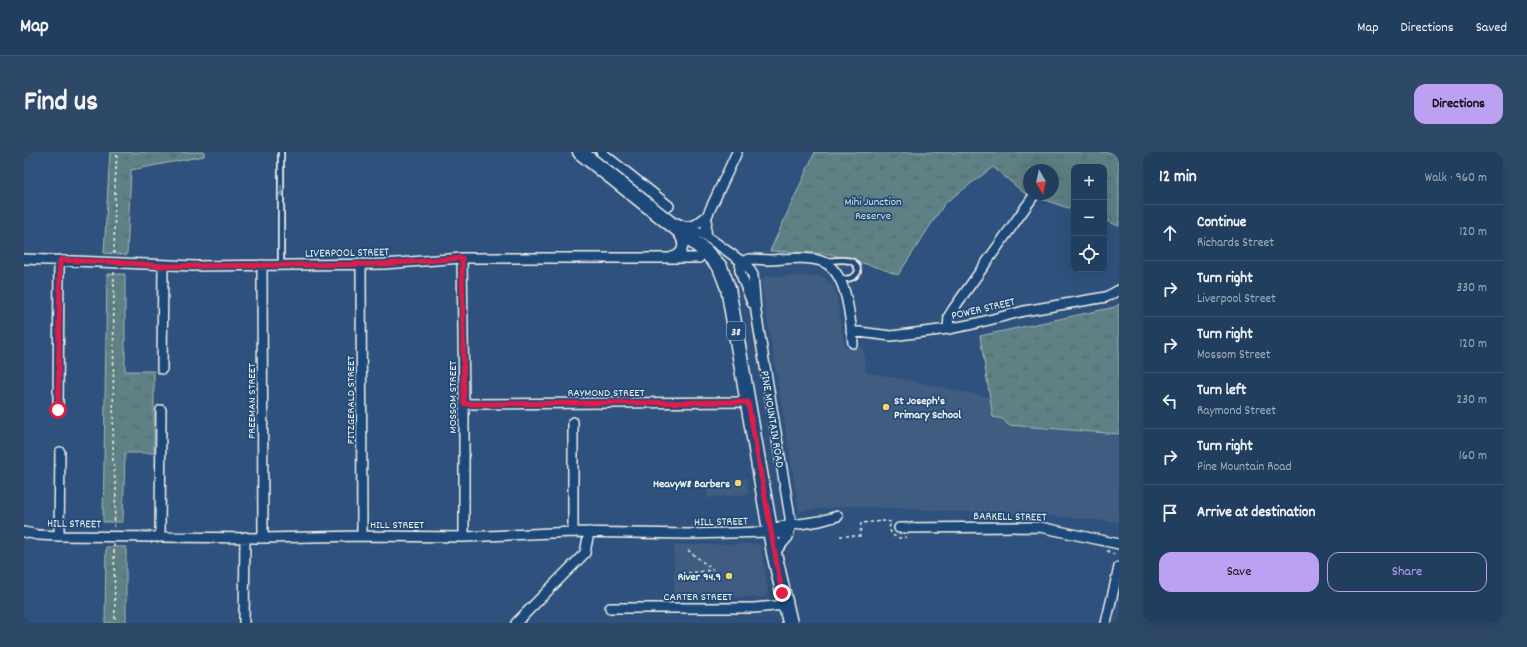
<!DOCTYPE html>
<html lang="en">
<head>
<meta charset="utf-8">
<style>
	:root { --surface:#223e5e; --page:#2e4967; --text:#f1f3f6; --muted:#a2aebc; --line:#3f5773; --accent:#bca0f2 }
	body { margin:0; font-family:Dekko,sans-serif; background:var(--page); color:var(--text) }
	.controls { position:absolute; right:12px; top:12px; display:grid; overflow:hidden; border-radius:8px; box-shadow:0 4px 16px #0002 }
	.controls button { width:36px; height:36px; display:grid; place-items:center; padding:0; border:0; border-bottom:1px solid var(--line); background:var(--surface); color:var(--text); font:20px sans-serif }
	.compass { position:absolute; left:999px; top:12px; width:36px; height:36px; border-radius:50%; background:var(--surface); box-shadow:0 4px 16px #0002; rotate:171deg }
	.stop { position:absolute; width:12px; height:12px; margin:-9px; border:3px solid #e11d48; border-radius:50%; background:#fff }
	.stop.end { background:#e11d48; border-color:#fff; box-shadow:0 1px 4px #0008 }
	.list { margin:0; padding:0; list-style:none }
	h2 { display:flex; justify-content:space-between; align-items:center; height:52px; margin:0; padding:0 16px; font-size:17px }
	h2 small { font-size:13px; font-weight:400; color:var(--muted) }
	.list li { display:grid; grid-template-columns:26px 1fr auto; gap:12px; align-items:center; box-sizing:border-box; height:56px; padding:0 16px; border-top:1px solid var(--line) }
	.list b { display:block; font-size:15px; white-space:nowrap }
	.list p { margin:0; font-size:13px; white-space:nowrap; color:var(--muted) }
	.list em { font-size:13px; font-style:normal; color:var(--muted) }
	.actions { display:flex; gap:8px; padding:12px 16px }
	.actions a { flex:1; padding:9px 0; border:1px solid var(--accent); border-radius:12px; text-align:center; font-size:14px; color:var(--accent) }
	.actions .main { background:var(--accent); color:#111 }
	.icon { flex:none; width:22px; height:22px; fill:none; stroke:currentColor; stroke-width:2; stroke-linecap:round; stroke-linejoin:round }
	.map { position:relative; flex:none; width:1095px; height:471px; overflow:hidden; border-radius:12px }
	header { display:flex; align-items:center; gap:24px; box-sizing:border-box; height:56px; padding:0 20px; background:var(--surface); border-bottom:1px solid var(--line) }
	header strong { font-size:19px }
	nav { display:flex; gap:22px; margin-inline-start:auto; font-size:14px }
	.intro { display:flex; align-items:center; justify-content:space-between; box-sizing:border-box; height:96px; padding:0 24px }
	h1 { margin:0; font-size:28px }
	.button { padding:10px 18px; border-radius:12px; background:var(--accent); color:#111; font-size:14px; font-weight:700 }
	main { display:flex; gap:24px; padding:0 24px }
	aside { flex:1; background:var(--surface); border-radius:12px; box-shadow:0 4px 16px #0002 }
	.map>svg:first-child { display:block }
	.built { fill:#3f5c80 }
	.grass { fill:url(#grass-tufts); stroke:#aab8b6; fill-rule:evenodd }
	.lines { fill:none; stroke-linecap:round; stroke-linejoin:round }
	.service-casing { stroke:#f4f1e8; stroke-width:8 }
	.minor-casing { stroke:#f4f1e8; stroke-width:12 }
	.primary-casing { stroke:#f4f1e8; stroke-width:17 }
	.path { stroke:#f4f1e8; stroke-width:1.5; stroke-dasharray:3 3; stroke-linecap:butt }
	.service { stroke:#1f4a7a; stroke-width:4.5 }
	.minor { stroke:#1f4a7a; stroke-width:9 }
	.primary { stroke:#1f4a7a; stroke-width:14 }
	.oneway { fill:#748da6 }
	.route { stroke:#e11d48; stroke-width:5 }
	.poi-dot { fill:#ffd166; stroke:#1f4a7a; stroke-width:1.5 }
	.labels { text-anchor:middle; stroke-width:3.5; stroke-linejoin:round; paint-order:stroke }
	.shield { fill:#1f4a7a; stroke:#b4bfc7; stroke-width:1 }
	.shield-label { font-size:11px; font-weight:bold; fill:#f4f1e8 }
	.park-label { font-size:12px; fill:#dee0d9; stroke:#1f4a7a }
	.street-label { font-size:12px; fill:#f4f1e8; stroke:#1f4a7a }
	.poi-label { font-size:12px; font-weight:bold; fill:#f4f1e8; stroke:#1f4a7a; text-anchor:end }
</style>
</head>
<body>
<header>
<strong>Map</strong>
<nav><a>Map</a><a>Directions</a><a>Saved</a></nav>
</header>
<div class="intro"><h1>Find us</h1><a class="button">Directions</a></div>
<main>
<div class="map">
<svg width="1095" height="471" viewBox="0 0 1095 471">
	<defs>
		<pattern id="grass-tufts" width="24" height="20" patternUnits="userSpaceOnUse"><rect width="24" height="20" fill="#5f8084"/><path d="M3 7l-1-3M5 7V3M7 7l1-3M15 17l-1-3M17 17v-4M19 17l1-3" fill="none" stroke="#556768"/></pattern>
	</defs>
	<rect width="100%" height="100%" fill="#2e527d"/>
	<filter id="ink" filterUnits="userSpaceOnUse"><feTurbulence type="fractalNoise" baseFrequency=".025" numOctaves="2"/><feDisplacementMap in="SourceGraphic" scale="8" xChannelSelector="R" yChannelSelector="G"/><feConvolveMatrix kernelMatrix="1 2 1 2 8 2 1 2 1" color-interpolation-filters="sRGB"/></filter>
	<g filter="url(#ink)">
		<path class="built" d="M743,124H799L811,136L821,196L839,195L842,220L965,245L969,265L980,267L984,273L1095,282V370L1016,363L822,354L775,359L737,128Z
			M723,326L725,342L684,346L682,330Z
			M734,392L737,395L744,440L741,445H650V393Z"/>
		<path class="grass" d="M86,0H180V4L107,18L103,103L80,101Z
			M791,0H1095V74L1080,68V15H1050V58L1000,41L969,15L921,51L874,123L856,116L806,102L746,99ZM1005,18H1029V42H1005Z
			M83,122H101V219H130V301H101L99,370H79Z
			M1095,152V282L984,273L979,267L969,265L956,184L1091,155Z
			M82,395H102V471H81Z"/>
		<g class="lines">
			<g class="service-casing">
				<path id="service" d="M801,109C812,109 834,103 834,120C830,127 824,127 816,127
					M257,113V0"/>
			</g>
			<g class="minor-casing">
				<path id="minor" d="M577,0L645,54
					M661,75L671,73L683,64
					M683,85L682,78L683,64L713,0
					M648,105C661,102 661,90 654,81
					M438,106L440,252V385
					M0,107L171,114L360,112L438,106H675
					M337,112L338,384
					M238,113L239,386
					M728,151C726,144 716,123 716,118C715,112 720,108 726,107C733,107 740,108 747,108C763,107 781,104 797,109C824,118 826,167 829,191
					M924,177L925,164L930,156L1011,42
					M827,179L867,184L924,177L949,172L1000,159L1082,145L1095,138
					M138,217L139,114
					M440,252L724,250
					M34,258L35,108
					M549,270V380
					M875,376L1016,375L1095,392
					M0,380L14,383L35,384L239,386L338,384L440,385L549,380L664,382L747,380C754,382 762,383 766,376V365L732,160L729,123L724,115L717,109L689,89L680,83L653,71
					M747,380L755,375L796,369L814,364
					M35,384L36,300
					M136,384L137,258
					M750,401L764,385L766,376
					M586,456H730L761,453
					M220,471L221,385
					M492,471L561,401L565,380
					M1082,471L1095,415"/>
			</g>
			<g class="primary-casing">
				<path id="primary" d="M556,0L681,99L696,115L704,136L750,401L766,471"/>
			</g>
			<path class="path" d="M90,102L91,33L93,0
				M90,120L89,308L92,338L90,376
				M816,384H836L837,371L862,369L867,370L865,376L868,383L875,386L883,385
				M90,392L91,471
				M664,398L689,418
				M1083,398L1086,401L1092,403
				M664,421L689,418"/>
			<use href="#service" class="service"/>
			<use href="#minor" class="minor"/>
			<use href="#primary" class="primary"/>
		</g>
		<defs><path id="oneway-solid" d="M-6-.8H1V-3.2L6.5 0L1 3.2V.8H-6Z"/></defs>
		<use class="oneway" href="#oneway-solid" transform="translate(257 39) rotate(90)"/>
	</g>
	<g class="lines" filter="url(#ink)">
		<path class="route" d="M34,258L36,108L90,110L139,114H171L360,112L438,106L440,252L724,250L758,441"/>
	</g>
	<g class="poi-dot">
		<circle cx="862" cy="255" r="4"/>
		<circle cx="714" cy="331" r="4"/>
		<circle cx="705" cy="424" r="4"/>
	</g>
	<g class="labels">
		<rect class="shield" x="703" y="170" width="18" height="18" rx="3"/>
		<g class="shield-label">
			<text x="712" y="183">38</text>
		</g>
		<g class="park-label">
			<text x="849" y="53">Mihi Junction<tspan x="849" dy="14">Reserve</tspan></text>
		</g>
		<g class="street-label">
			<text transform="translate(323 100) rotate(-1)" y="4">LIVERPOOL STREET</text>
			<text transform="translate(959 156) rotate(-13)" y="4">POWER STREET</text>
			<text x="582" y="244">RAYMOND STREET</text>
			<text transform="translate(428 245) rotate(-90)" y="4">MOSSOM STREET</text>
			<text transform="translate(326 248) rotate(-90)" y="4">FITZGERALD STREET</text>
			<text transform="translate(227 249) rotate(-90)" y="4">FREEMAN STREET</text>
			<text transform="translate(749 267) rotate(81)" y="4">PINE MOUNTAIN ROAD</text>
			<text transform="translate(986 364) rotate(1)" y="4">BARKELL STREET</text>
			<text transform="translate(697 369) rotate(-1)" y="4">HILL STREET</text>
			<text transform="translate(50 371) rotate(1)" y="4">HILL STREET</text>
			<text x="373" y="376">HILL STREET</text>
			<text x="674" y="448">CARTER STREET</text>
		</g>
		<g class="poi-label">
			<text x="870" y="252" text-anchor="start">St Joseph's<tspan x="870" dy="14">Primary School</tspan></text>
			<text x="706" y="335">HeavyW8 Barbers</text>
			<text x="697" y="428">River 94.9</text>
		</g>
	</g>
</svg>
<div class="controls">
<button>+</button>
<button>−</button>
<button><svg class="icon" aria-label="locate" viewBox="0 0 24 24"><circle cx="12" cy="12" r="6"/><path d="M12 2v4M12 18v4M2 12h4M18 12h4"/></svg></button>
</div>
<svg class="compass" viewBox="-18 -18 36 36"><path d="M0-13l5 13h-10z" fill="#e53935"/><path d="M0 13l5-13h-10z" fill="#a2aebc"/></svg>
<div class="stop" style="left:34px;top:258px"></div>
<div class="stop end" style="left:758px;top:441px"></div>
</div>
<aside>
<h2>12 min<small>Walk · 960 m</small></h2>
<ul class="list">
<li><svg class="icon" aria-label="ahead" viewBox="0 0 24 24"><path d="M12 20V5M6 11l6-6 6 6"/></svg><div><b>Continue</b><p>Richards Street</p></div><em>120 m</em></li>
<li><svg class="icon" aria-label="right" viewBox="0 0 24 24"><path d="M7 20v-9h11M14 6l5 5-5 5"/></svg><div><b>Turn right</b><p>Liverpool Street</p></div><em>330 m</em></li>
<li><svg class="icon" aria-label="right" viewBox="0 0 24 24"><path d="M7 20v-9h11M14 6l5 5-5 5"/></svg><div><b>Turn right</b><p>Mossom Street</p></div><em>120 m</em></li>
<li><svg class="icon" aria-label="left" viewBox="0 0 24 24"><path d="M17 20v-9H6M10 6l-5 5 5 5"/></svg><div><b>Turn left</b><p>Raymond Street</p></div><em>230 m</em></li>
<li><svg class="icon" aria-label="right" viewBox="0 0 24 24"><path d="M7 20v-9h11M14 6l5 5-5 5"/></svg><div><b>Turn right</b><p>Pine Mountain Road</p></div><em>160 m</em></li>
<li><svg class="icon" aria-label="arrive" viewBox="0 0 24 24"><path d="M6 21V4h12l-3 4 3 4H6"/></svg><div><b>Arrive at destination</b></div></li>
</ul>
<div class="actions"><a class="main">Save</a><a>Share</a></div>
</aside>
</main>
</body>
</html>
